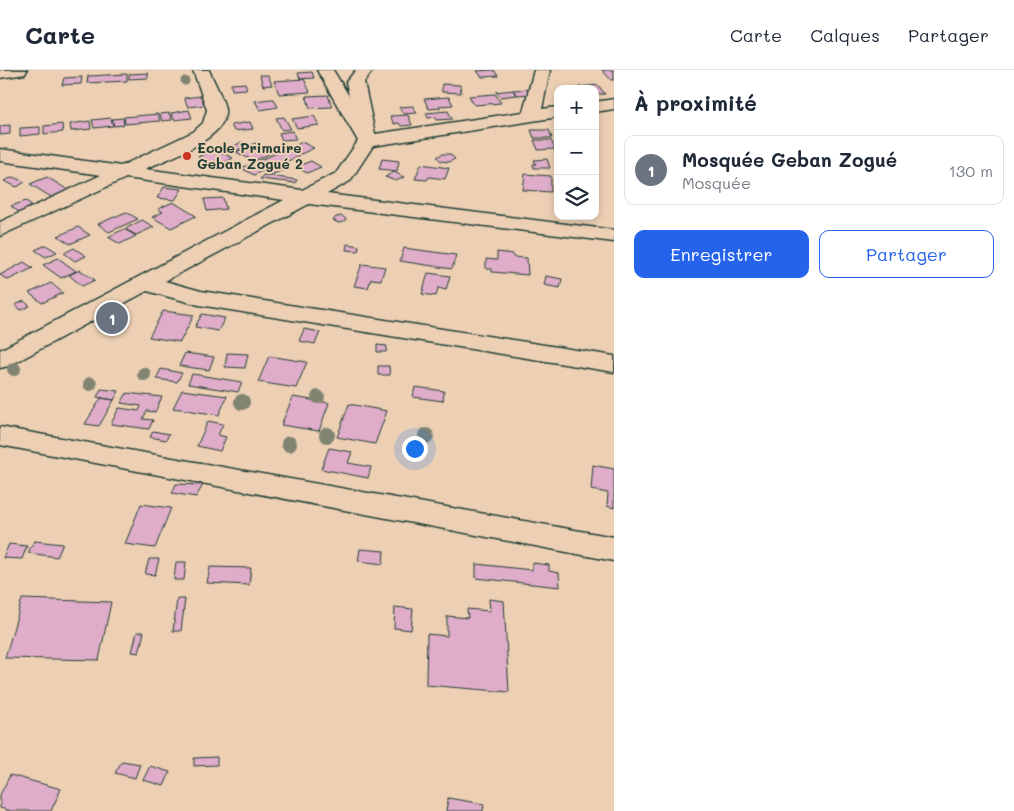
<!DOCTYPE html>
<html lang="fr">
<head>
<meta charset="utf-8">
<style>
	:root { --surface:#fff; --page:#f6f6f7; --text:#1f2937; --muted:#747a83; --line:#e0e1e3; --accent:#2563eb }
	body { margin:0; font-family:Mali,sans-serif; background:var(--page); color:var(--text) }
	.controls { position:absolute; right:15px; top:15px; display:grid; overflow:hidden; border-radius:10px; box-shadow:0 2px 8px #0003 }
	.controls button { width:45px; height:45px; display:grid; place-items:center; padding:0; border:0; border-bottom:1px solid var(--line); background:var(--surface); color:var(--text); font:25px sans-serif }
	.you { position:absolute; left:414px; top:378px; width:18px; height:18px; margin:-12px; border:4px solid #fff; border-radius:50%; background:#1a73e8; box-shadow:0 0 0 8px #1a73e833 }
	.badge { display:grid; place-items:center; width:32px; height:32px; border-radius:50%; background:var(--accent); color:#fff; font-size:16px; font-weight:700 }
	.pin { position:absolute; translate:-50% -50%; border:2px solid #fff; box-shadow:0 1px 5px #0006 }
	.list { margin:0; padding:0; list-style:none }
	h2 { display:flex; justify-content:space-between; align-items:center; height:65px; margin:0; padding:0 20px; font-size:21px }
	h2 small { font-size:16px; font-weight:400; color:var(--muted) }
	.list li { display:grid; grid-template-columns:32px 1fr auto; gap:15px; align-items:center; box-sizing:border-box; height:70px; margin:0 10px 10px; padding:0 10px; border:1px solid var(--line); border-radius:10px }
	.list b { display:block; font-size:19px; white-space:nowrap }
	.list p { margin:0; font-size:16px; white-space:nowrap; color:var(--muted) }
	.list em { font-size:16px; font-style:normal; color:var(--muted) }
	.actions { display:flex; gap:10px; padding:15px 20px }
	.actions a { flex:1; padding:11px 0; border:1px solid var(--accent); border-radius:10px; text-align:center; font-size:18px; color:var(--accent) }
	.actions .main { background:var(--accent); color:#fff }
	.icon { flex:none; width:28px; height:28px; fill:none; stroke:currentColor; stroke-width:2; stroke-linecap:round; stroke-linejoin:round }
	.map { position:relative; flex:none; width:614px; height:741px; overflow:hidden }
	header { display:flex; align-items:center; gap:30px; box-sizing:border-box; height:70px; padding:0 25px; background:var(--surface); border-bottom:1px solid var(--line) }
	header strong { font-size:24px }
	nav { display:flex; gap:28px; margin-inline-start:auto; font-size:18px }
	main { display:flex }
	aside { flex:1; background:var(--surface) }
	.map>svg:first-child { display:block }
	.building { fill:#dfacc9; stroke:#1f3d34 }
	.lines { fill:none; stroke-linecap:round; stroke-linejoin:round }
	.minor-casing { stroke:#1f3d34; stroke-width:3 }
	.minor { fill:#edd0b4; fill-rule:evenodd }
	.tree { fill:#808471 }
	.poi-dot { fill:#c8321e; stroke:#edd0b4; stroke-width:2 }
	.labels { text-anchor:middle; stroke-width:4; stroke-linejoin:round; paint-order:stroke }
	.far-poi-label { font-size:14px; font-weight:bold; fill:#1f3d34; stroke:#edd0b4; text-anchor:start }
</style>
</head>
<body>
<header>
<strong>Carte</strong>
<nav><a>Carte</a><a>Calques</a><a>Partager</a></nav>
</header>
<main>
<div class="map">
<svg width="614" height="741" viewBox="0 0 614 741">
	<rect width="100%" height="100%" fill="#edd0b4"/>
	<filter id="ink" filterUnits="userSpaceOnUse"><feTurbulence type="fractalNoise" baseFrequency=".02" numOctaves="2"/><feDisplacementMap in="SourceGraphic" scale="10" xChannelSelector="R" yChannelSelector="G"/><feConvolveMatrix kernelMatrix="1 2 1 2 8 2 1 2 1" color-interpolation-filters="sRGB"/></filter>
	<g filter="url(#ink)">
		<path class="building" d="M494,0L498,6L482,7L477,1Z
			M602,0H614V10H611Z
			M312,2L314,8L300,9L298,3Z
			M148,3V8L129,9V4Z
			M127,4V11L87,13L88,6Z
			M260,5H268L272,15L263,16Z
			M82,7L81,14L62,15L64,8Z
			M304,9L310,22L279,24L274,11Z
			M245,13L247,19L232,20L231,14Z
			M442,14L460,15L461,23L442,22Z
			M598,15L605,24H595V19H581L579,17Z
			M530,19L533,24L517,25L513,20Z
			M513,20L517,25L500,27L496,22Z
			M495,24L501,33L474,35L469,26Z
			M328,25L332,37L310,38L306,26Z
			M201,26L205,35L188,37L184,28Z
			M449,27L453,35L439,36L440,38L429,39L424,29Z
			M270,29H274L278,37L260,40L255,31Z
			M413,36L417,43L403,44L399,37Z
			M189,40L192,48L174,50L171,43Z
			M448,41L452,49L437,50L436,47L428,48L426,43Z
			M169,43L172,50L162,51L160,44Z
			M158,44L160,51L125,54L124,47Z
			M408,45L412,55L401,56L399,53L394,54L390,46Z
			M314,46L319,55L297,58L292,49Z
			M284,47L291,59L282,60L276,48Z
			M111,48L113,56L94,58L92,50Z
			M123,48L124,55L114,56L112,49Z
			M90,51L91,59L71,61L70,54Z
			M250,52L253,59L234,61L231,55Z
			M62,54L63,62L44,64V56Z
			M10,55V64L0,65V56Z
			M40,57V64L20,66V58Z
			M531,60H549L552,68H534Z
			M292,61L296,69L282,70L279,63Z
			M534,70H551L555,79L538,80Z
			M242,72L248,75L236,81L230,78Z
			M302,72L314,78L301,84L289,79Z
			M256,73L273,82L254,91L236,82Z
			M213,79L233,88L224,93L218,90L211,93L198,87Z
			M286,79L299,86L277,96L283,100L271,105L262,101L254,105L241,98Z
			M442,84H450L455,89L449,92L441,91L437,87Z
			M382,89L399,91L397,101L379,99Z
			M547,89L550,98H534L533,94H536L534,90Z
			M311,91L321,97L307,103L296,97Z
			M421,94L449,98L445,109L429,107L427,110L415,109Z
			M394,102L404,107L396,111L385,107Z
			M525,104L551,106V122L523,120Z
			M263,105L297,110L295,113L260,109Z
			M13,107L25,112L17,117L4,111Z
			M47,107L73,123L56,130L30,114Z
			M164,117L182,119L175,130L157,128Z
			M223,128L226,139L207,141L204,129Z
			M26,131L36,138L21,144L11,136Z
			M173,132L196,146L171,158L152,147L163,142L158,139Z
			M126,142L138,149L109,162L98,154Z
			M342,146L346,149L344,152L338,153L333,150L336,147Z
			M142,150L154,157L136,165L125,159Z
			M78,157L90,165L70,174L58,166Z
			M124,159L136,166L120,174L108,167Z
			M347,174L359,176L358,181L346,180Z
			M46,175L57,182L46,187L35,180Z
			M74,178L86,186L75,191L64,183Z
			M404,178L456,185L452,199L400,191Z
			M497,182L513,184V187L527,188L528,205L492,202V199H486V189L497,190Z
			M58,188L76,201L61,208L43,195Z
			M24,192L33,198L8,210L0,205Z
			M362,194L385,197L381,210L371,209L368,218L354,216Z
			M80,200L95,210L82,216L69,205Z
			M428,203L450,206L446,220L438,218L436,226L422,224Z
			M546,206L562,209L560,218L544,215Z
			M51,213L63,223L42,233L29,223Z
			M24,231L30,236L21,240L15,235Z
			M163,241L194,245L180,272L149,267Z
			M202,244L225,248L218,261L195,257Z
			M304,259L320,262L315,274L299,271Z
			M377,275L387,276L386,282H377Z
			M185,283L214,287L209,300L179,296Z
			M227,283L248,284L245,298L225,297Z
			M269,286L307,292L296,318L258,312Z
			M378,296H389L390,305H378Z
			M161,299L182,303L177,312L156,309Z
			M192,304L242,312L238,322L188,314Z
			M415,317L444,321L443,331L413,327Z
			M101,319L119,321L114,330L97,327Z
			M182,320L227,326L219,345L173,338Z
			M127,323L162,327L155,342L147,341L143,349L153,350L149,359L111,354L119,338L139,341L141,336L121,333Z
			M293,327L329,333L319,361L281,355Z
			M101,328L114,330L99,356L85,354Z
			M349,334L387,341L375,374L337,367Z
			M208,351L223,354L218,365L226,367L220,381L197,376Z
			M153,361L169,364L166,370L150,367Z
			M329,378L352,382L348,393L371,397L368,408L321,399Z
			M593,395L614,399V438L607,436L608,423L591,420Z
			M176,414L203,415L196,427L172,423Z
			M141,434L171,438L155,478L125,474Z
			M34,471L63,474L57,487L28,483Z
			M9,474L27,476L22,489L3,488Z
			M360,479L384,481L383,494L358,491Z
			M149,489H159L155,505L145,504Z
			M176,492H186L184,510H174Z
			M532,493L549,495V501L559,503L560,517L476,508V494L532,500Z
			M210,497L251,498L249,515L207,513Z
			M22,529L111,532L99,590L5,588Z
			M177,529H185L181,561H173Z
			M489,529L504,531L509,622L426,615L427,564L447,566V546L468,548L467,539L490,541Z
			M395,537L413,539L411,560L394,558Z
			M137,562H144L139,583L132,582Z
			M217,687V695L194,696V688Z
			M122,691L140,694L135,708L115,703Z
			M150,696L170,702L164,716L143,710Z
			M10,705L61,719L51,741H11L0,738V725Z
			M448,728L484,734L483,741H446Z"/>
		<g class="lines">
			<g class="minor-casing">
				<path id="minor" d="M0,0H27L25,4L0,8Z
					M193,0H209C213,10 224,29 225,40C228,69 167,89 145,99L302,120L336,103L358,71L317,0H333L349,26L346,12L356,0H373L364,12L375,64L523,42L534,0H550L542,39L558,37V47L373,76L350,111L327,124L614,160V172L309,134L165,211L201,221L614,286V302L199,235L147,221L9,296L0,298V280L284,130L126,108L0,166V152L101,105L0,91V79L121,96L193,62L203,53L207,40Z
					M614,29V39L595,42V32Z
					M0,357L614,467V491L0,375Z"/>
			</g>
			<use href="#minor" class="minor"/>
		</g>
		<g class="tree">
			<circle cx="185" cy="11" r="4.5"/>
			<circle cx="14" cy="299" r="7"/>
			<circle cx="144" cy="304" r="7"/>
			<circle cx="90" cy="314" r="7"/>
			<circle cx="318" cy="327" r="7"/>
			<circle cx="242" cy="332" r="8"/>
			<circle cx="327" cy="365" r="8"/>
			<circle cx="426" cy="366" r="8"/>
			<circle cx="289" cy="374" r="8"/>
		</g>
	</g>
	<circle class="poi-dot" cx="187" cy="86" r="5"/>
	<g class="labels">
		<g class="far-poi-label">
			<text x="197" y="83">Ecole Primaire<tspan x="197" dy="16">Geban Zogué 2</tspan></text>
		</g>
	</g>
</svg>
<div class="controls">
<button>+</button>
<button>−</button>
<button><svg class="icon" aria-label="layers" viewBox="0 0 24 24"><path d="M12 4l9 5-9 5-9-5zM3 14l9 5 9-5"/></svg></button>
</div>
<div class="you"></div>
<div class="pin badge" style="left:112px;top:248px;background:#6b7280">1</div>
</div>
<aside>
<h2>À proximité<small></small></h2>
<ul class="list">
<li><span class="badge" style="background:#6b7280">1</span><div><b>Mosquée Geban Zogué</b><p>Mosquée</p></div><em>130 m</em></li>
</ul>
<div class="actions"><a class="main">Enregistrer</a><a>Partager</a></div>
</aside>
</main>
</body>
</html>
